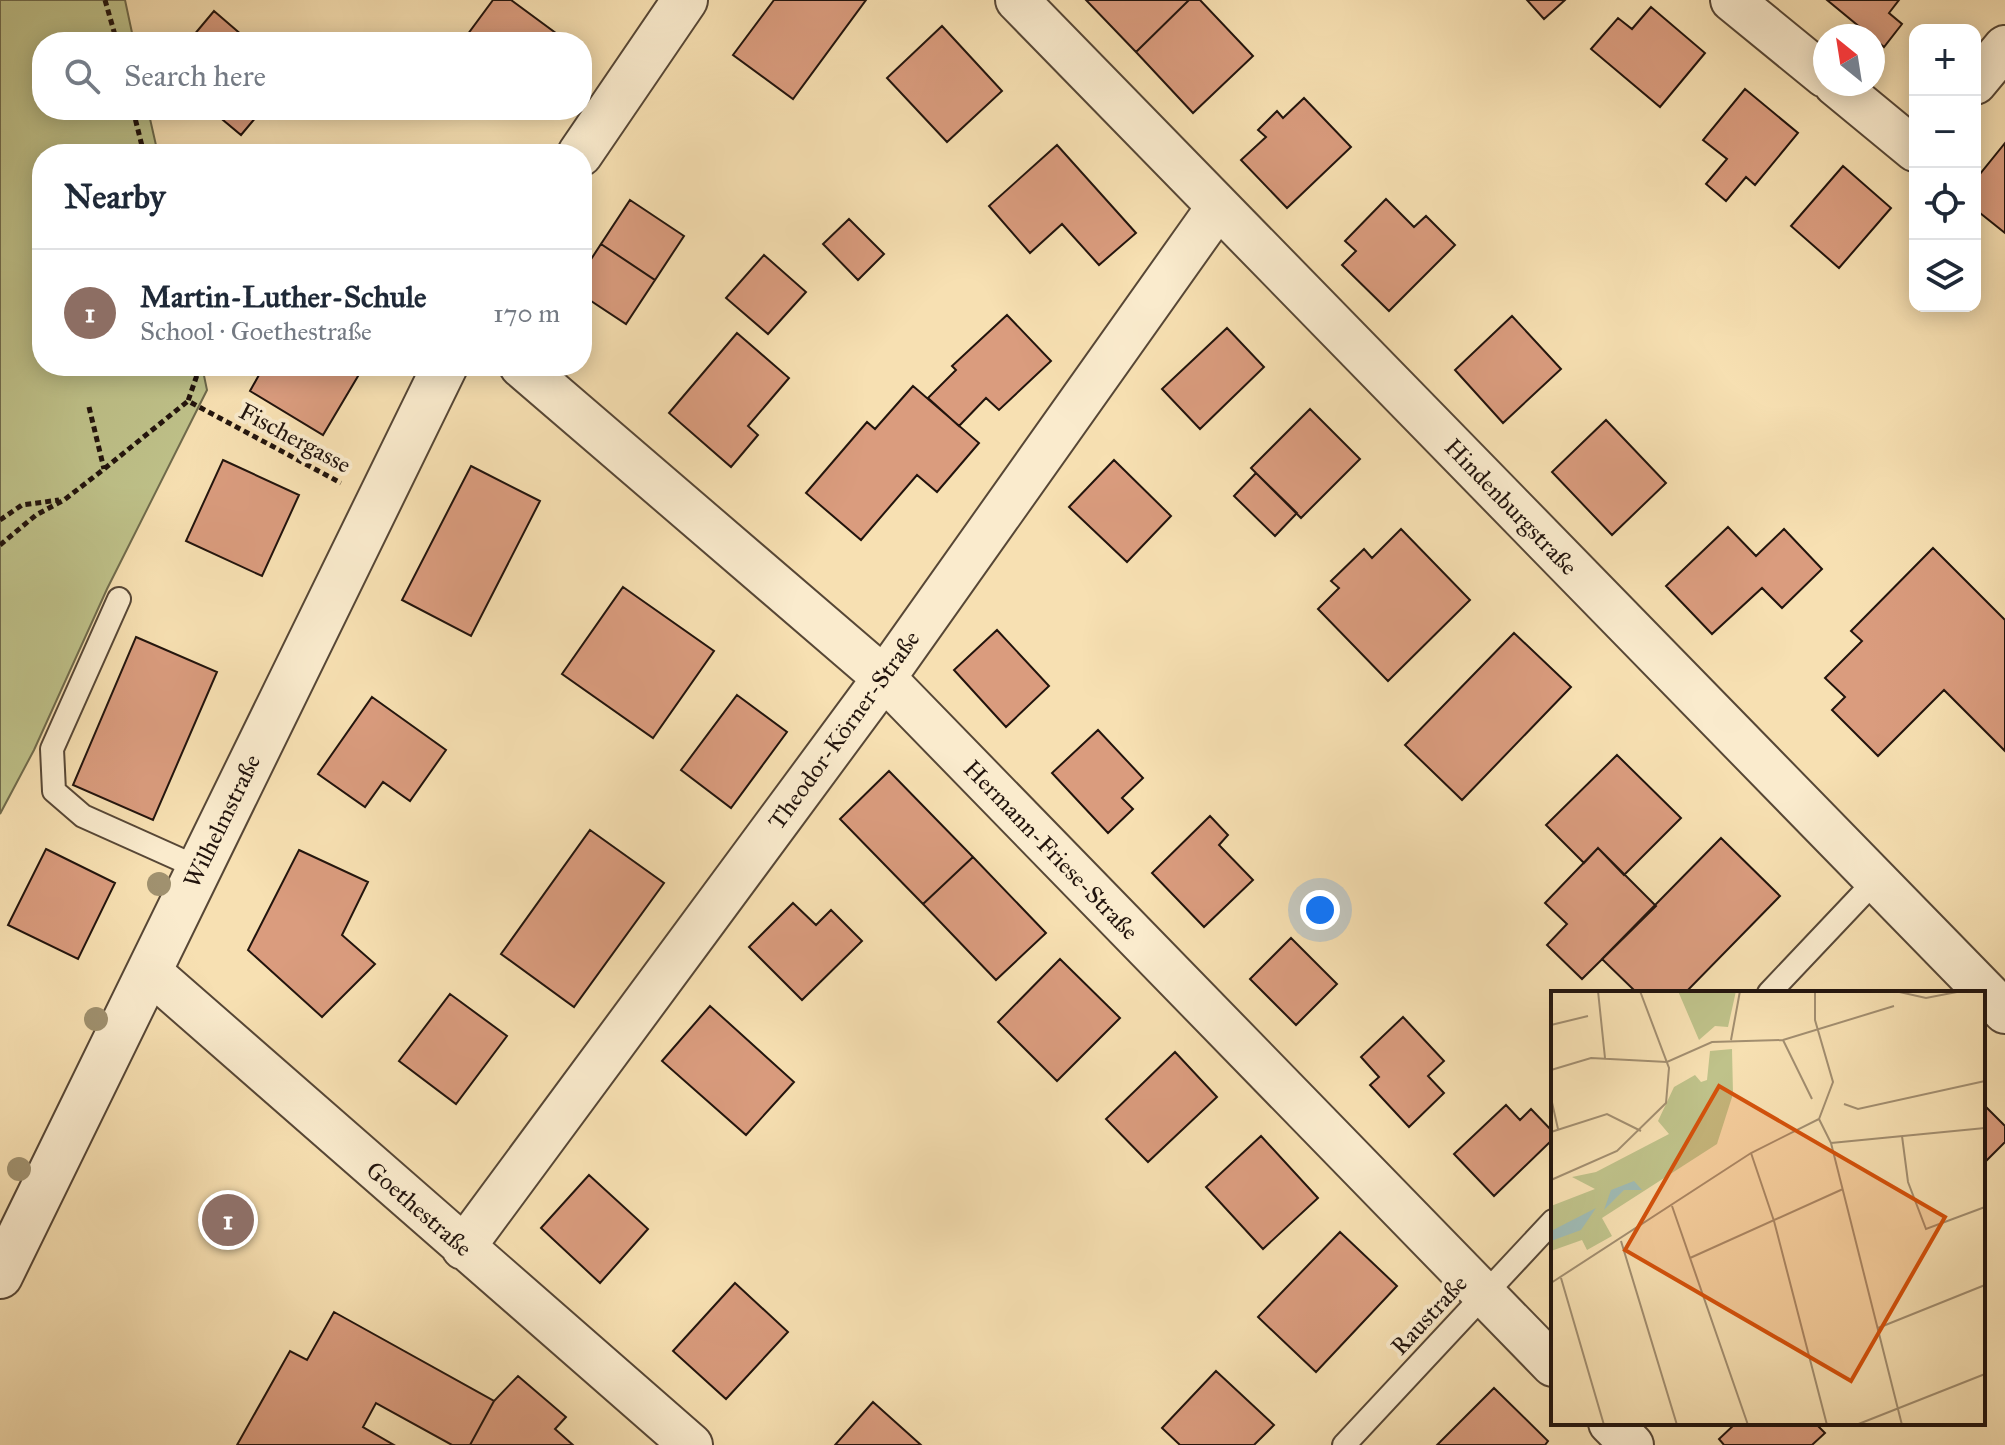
<!DOCTYPE html>
<html lang="en">
<head>
<meta charset="utf-8">
<style>
	:root { --surface:#fff; --page:#f6f6f7; --text:#1f2937; --muted:#747a83; --line:#e0e1e3; --accent:#8f2418 }
	body { margin:0; font-family:"IM FELL Great Primer",serif; background:var(--page); color:var(--text) }
	.controls { position:absolute; right:24px; top:24px; display:grid; overflow:hidden; border-radius:16px; box-shadow:0 4px 20px #0003 }
	.controls button { width:72px; height:72px; display:grid; place-items:center; padding:0; border:0; border-bottom:2px solid var(--line); background:var(--surface); color:var(--text); font:40px sans-serif }
	.compass { position:absolute; left:1813px; top:24px; width:72px; height:72px; border-radius:50%; background:var(--surface); box-shadow:0 4px 20px #0003; rotate:330deg }
	.you { position:absolute; left:1320px; top:910px; width:28px; height:28px; margin:-20px; border:6px solid #fff; border-radius:50%; background:#1a73e8; box-shadow:0 0 0 12px #1a73e833 }
	.badge { display:grid; place-items:center; width:52px; height:52px; border-radius:50%; background:var(--accent); color:#fff; font-size:26px; font-weight:700 }
	.pin { position:absolute; translate:-50% -50%; border:4px solid #fff; box-shadow:0 2px 8px #0006 }
	.list { margin:0; padding:0; list-style:none }
	h2 { display:flex; justify-content:space-between; align-items:center; height:104px; margin:0; padding:0 32px; font-size:34px }
	h2 small { font-size:26px; font-weight:400; color:var(--muted) }
	.list li { display:grid; grid-template-columns:52px 1fr auto; gap:24px; align-items:center; box-sizing:border-box; height:128px; padding:0 32px; border-top:2px solid var(--line) }
	.list b { display:block; font-size:30px; white-space:nowrap }
	.list p { margin:0; font-size:26px; white-space:nowrap; color:var(--muted) }
	.list em { font-size:26px; font-style:normal; color:var(--muted) }
	.icon { flex:none; width:44px; height:44px; fill:none; stroke:currentColor; stroke-width:2; stroke-linecap:round; stroke-linejoin:round }
	.map { position:relative; flex:none; width:2005px; height:1445px; overflow:hidden }
	.search { position:absolute; background:var(--surface); box-shadow:0 4px 20px #0003; left:32px; top:32px; width:560px; height:88px; display:flex; align-items:center; gap:20px; box-sizing:border-box; padding:0 28px; border-radius:32px; color:var(--muted); font-size:30px }
	.panel { position:absolute; background:var(--surface); box-shadow:0 4px 20px #0003; left:32px; top:144px; width:560px; height:232px; border-radius:32px }
	.map>svg:first-child { display:block }
	.green { fill:#bfc28a; stroke:#706b4c; stroke-width:2 }
	.building { fill:#da9c7e; stroke:#22140d; stroke-width:2 }
	.lines { fill:none; stroke-linecap:round; stroke-linejoin:round }
	.service-casing { stroke:#574736; stroke-width:26 }
	.minor-casing { stroke:#574736; stroke-width:46 }
	.tertiary-casing { stroke:#574736; stroke-width:48 }
	.path { stroke:#22140d; stroke-width:5; stroke-dasharray:6 4; stroke-linecap:butt }
	.service { stroke:#faebcd; stroke-width:22 }
	.minor { stroke:#faebcd; stroke-width:42 }
	.tertiary { stroke:#faebcd; stroke-width:44 }
	.tree { fill:#a0916f }
	.labels { text-anchor:middle; stroke-width:8; stroke-linejoin:round; paint-order:stroke }
	.street-label { font-size:24px; fill:#22140d; stroke:#faebcd }
	.inset-road { fill:none; stroke:#a28e70; stroke-width:2 }
	.view { fill:#d4520c; fill-opacity:0.15; stroke:#d4520c; stroke-width:4 }
	.inset-edge { fill:none; stroke:#22140d; stroke-width:4 }
</style>
</head>
<body>
<div class="map">
<svg width="2005" height="1445" viewBox="0 0 2005 1445">
	<rect width="100%" height="100%" fill="#f7e0b2"/>
	<filter id="stains"><feTurbulence type="fractalNoise" baseFrequency=".0025" numOctaves="4"/><feColorMatrix values="0 0 0 0 .2 0 0 0 0 .09 0 0 0 0 .02 0 0 0 .5 -.17"/></filter>
	<radialGradient id="worn" r=".72"><stop offset=".6" stop-color="#630" stop-opacity="0"/><stop offset="1" stop-color="#630" stop-opacity=".3"/></radialGradient>
	<path class="green" d="M0,0H125L134,42H42V110H148L158,154H42V366H202L207,390L107,589L34,750L0,814Z"/>
	<path class="building" d="M493,0H511L568,42H462Z
		M774,0H866L793,99L733,55Z
		M1086,0H1189L1136,52Z
		M1189,0H1200L1253,56L1193,113L1136,52Z
		M1527,0H1565L1544,19Z
		M1827,0H1899L1889,13L1902,24L1884,47Z
		M1651,7L1705,53L1660,107L1591,49L1618,18L1632,29Z
		M214,11L250,42H188Z
		M942,26L1002,91L947,142L887,78Z
		M1745,89L1798,133L1755,185L1746,177L1726,201L1706,184L1727,159L1703,140Z
		M1304,98L1351,147L1287,208L1241,160L1266,137L1258,130L1277,111L1283,118Z
		M211,110H262L241,135Z
		M2005,143V233L1975,209V180Z
		M1057,145L1136,233L1099,265L1062,224L1030,253L989,206Z
		M1843,166L1891,208L1839,268L1791,226Z
		M1386,199L1414,227L1426,216L1455,245L1389,311L1342,265L1356,251L1345,241Z
		M630,200L684,236L655,280L601,244Z
		M849,219L884,254L858,280L823,244Z
		M601,244L655,280L626,324L582,295V273Z
		M764,255L806,292L768,334L726,298Z
		M1007,315L1051,361L999,410L986,398L959,426L928,398L956,370L952,366Z
		M1512,316L1561,369L1503,423L1455,370Z
		M1227,328L1264,367L1200,429L1162,389Z
		M737,333L789,378L748,426L758,435L731,467L669,413Z
		M264,366H364L323,435L250,391Z
		M913,386L979,443L937,492L917,475L861,540L806,493L867,422L875,429Z
		M1310,409L1360,459L1301,518L1251,468Z
		M1606,420L1666,483L1612,535L1552,472Z
		M223,460L299,495L262,576L186,541Z
		M1114,460L1171,516L1127,562L1069,507Z
		M471,466L540,501L471,636L402,600Z
		M1256,473L1297,513L1275,536L1234,496Z
		M1728,527L1756,556L1784,529L1822,569L1782,608L1762,588L1712,634L1666,586Z
		M1401,529L1470,600L1388,681L1318,609L1339,588L1331,581L1364,549L1372,558Z
		M1933,548L2005,620V751L1944,690L1878,756L1832,710L1845,697L1825,678L1862,641L1851,631Z
		M623,587L714,651L653,738L562,674Z
		M997,630L1049,686L1006,727L954,670Z
		M1514,633L1571,687L1462,800L1405,745Z
		M136,637L217,672L153,820L73,785Z
		M737,695L787,732L731,808L681,770Z
		M372,697L446,750L410,801L383,782L365,807L318,774Z
		M1098,730L1143,778L1122,798L1133,809L1108,833L1052,773Z
		M1617,755L1681,818L1624,875L1598,848L1584,863L1546,825Z
		M889,771L973,857L923,904L840,819Z
		M1210,816L1228,835L1219,845L1253,880L1204,927L1152,873Z
		M590,830L664,883L574,1007L501,954Z
		M1721,838L1780,896L1685,993H1637L1602,959Z
		M1598,848L1656,906L1582,979L1547,945L1567,924L1545,903Z
		M46,849L115,883L78,959L8,925Z
		M299,850L368,882L342,935L375,964L322,1017L248,950Z
		M973,857L1046,933L996,980L923,904Z
		M793,903L816,925L831,910L862,941L802,1000L749,947Z
		M1291,938L1337,984L1296,1025L1250,979Z
		M1060,959L1120,1018L1057,1081L998,1022Z
		M450,994L507,1036L456,1104L399,1061Z
		M710,1006L794,1082L746,1135L662,1061Z
		M1403,1017L1444,1061L1428,1076L1444,1093L1409,1127L1370,1085L1379,1077L1361,1057Z
		M1175,1052L1217,1097L1148,1162L1106,1119Z
		M1983,1104L2005,1126V1142L1983,1164Z
		M1506,1105L1520,1120L1531,1109L1553,1132V1139L1494,1196L1454,1154Z
		M1261,1136L1318,1198L1263,1249L1206,1187Z
		M589,1175L648,1229L600,1283L541,1228Z
		M1340,1232L1397,1286L1316,1372L1258,1317Z
		M735,1283L788,1332L726,1399L673,1351Z
		M334,1312L494,1401L470,1445H452L376,1403L363,1427L394,1445H237L290,1351L307,1360Z
		M1216,1371L1274,1425L1254,1445H1180L1162,1428Z
		M518,1376L566,1417L555,1429L573,1445H470L494,1401Z
		M1494,1388L1548,1441L1545,1445H1437Z
		M873,1402L921,1445H835Z
		M1736,1423H1815L1825,1433L1812,1445H1724L1719,1439Z"/>
	<g class="lines">
		<g class="service-casing">
			<path id="service" d="M119,599L52,749L54,791L83,816L199,868
				M1769,993L1875,881
				M1344,1445L1553,1221"/>
		</g>
		<g class="minor-casing">
			<path id="minor" d="M1017,0L2005,1012
				M1732,0L1825,76
				M1975,83L2005,47
				M1835,84L1915,150
				M521,366L884,678L1553,1365
				M149,971L691,1445
				M463,1248L884,678L1218,207
				M1610,1423L1632,1445"/>
		</g>
		<g class="tertiary-casing">
			<path id="tertiary" d="M580,154L685,0
				M0,1276L445,366"/>
		</g>
		<path class="path" d="M105,0L117,42
			M133,110L144,154
			M195,366L197,375L188,401L341,483
			M89,407L104,469
			M0,520L22,505L59,500
			M0,545L36,515L64,500L104,469L188,401"/>
		<use href="#service" class="service"/>
		<use href="#minor" class="minor"/>
		<use href="#tertiary" class="tertiary"/>
	</g>
	<g class="tree">
		<circle cx="159" cy="884" r="12"/>
		<circle cx="96" cy="1019" r="12"/>
		<circle cx="19" cy="1169" r="12"/>
	</g>
	<g class="labels">
		<g class="street-label">
			<text transform="translate(295 438) rotate(28)" y="8">Fischergasse</text>
			<text transform="translate(1511 507) rotate(46)" y="8">Hindenburgstraße</text>
			<text transform="translate(844 730) rotate(-54)" y="8">Theodor-Körner-Straße</text>
			<text transform="translate(222 821) rotate(-64)" y="8">Wilhelmstraße</text>
			<text transform="translate(1051 850) rotate(46)" y="8">Hermann-Friese-Straße</text>
			<text transform="translate(419 1209) rotate(41)" y="8">Goethestraße</text>
			<text transform="translate(1429 1315) rotate(-47)" y="8">Raustraße</text>
		</g>
	</g>
	<g transform="translate(1551 991)">
		<rect width="434" height="434" fill="#f7e0b2"/>
		<path d="M127,0H185L177,36L164,35L148,49ZM181,58L182,103L166,153L51,227L61,245L36,259L31,249L0,260V215L44,198L21,186L45,181L118,143L107,130L123,96L144,84L150,91L156,89L159,60Z" fill="#bfc28a"/>
		<path d="M83,190L91,199H73L53,219L60,199ZM45,217L30,239L0,250V240Z" fill="#9fbbb5"/>
		<path class="inset-road" d="M47,0L54,67M344,0L375,7L411,0M0,34L37,25M180,49L189,0M232,49L261,108M0,79L40,67L116,71L161,51L232,49L343,15M0,107L7,138M293,113L307,118L434,90M268,128L280,152L351,434M0,141L56,123L90,140M351,145L357,191L375,238L434,216M280,152L434,137M200,162L223,230L276,434M0,189L66,160L115,112L118,77L89,0M121,215L197,434M70,250L126,434M139,267L292,198M10,287L53,434M0,292L200,162L268,128L282,91L264,29V0M327,337L434,294M305,434L434,383"/>
		<path class="view" d="M168,95L394,226L300,390L74,259Z"/>
		<rect width="434" height="434" class="inset-edge"/>
	</g>
	<rect width="100%" height="100%" filter="url(#stains)"/>
	<rect width="100%" height="100%" fill="url(#worn)"/>
</svg>
<div class="controls">
<button>+</button>
<button>−</button>
<button><svg class="icon" aria-label="locate" viewBox="0 0 24 24"><circle cx="12" cy="12" r="6"/><path d="M12 2v4M12 18v4M2 12h4M18 12h4"/></svg></button>
<button><svg class="icon" aria-label="layers" viewBox="0 0 24 24"><path d="M12 4l9 5-9 5-9-5zM3 14l9 5 9-5"/></svg></button>
</div>
<svg class="compass" viewBox="-18 -18 36 36"><path d="M0-13l5 13h-10z" fill="#e53935"/><path d="M0 13l5-13h-10z" fill="#747a83"/></svg>
<div class="you"></div>
<div class="pin badge" style="left:228px;top:1220px;background:#8d6e63">1</div>
<div class="search"><svg class="icon" aria-label="search" viewBox="0 0 24 24"><circle cx="10" cy="10" r="6"/><path d="M15 15l6 6"/></svg>Search here</div>
<section class="panel">
<h2>Nearby<small></small></h2>
<ul class="list">
<li><span class="badge" style="background:#8d6e63">1</span><div><b>Martin-Luther-Schule</b><p>School · Goethestraße</p></div><em>170 m</em></li>
</ul>
</section>
</div>
</body>
</html>
